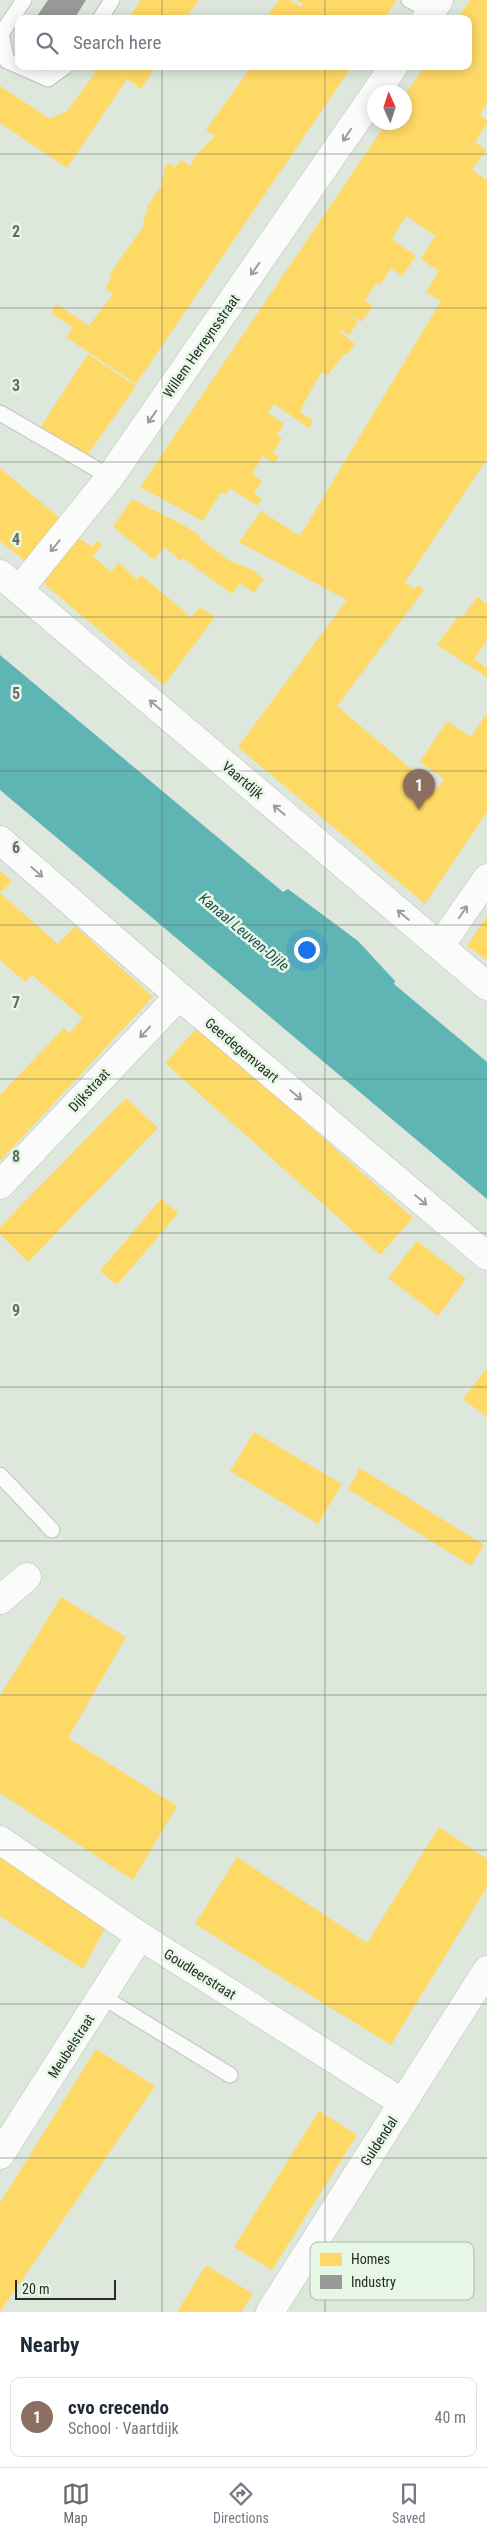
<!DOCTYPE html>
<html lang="en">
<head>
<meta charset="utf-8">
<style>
	:root { --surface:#fff; --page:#f2f2f3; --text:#1f2937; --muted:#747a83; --line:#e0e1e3; --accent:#656d65 }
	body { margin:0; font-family:"Roboto Condensed",sans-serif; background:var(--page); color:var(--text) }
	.compass { position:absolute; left:367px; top:85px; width:45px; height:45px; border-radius:50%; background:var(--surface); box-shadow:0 2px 12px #0003; rotate:357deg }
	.scale { position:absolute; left:15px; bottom:12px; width:101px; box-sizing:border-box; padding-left:5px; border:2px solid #252c25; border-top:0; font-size:14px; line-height:18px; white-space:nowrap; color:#252c25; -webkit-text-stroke:4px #e6f8e5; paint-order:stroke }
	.you { position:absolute; left:306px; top:949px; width:18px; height:18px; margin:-12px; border:4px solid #fff; border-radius:50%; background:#1a73e8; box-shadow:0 0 0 8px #1a73e833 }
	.badge { display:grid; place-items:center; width:32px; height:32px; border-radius:50%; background:var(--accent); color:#fff; font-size:16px; font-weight:700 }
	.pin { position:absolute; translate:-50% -41px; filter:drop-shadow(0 1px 2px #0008) }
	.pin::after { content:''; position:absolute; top:26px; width:18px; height:15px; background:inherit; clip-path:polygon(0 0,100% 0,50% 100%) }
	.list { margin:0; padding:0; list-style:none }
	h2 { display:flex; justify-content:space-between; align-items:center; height:65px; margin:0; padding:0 20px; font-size:21px }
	h2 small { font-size:16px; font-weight:400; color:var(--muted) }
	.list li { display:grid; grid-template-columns:32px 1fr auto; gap:15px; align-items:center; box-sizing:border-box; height:80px; margin:0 10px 10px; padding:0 10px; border:1px solid var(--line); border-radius:10px }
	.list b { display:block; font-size:19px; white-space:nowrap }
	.list p { margin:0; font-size:16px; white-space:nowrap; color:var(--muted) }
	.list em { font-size:16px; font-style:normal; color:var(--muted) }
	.icon { flex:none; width:28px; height:28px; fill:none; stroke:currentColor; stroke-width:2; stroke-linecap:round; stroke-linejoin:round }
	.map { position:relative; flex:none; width:487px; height:2312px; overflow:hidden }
	.search { position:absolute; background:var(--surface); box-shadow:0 2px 12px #0003; left:15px; right:15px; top:15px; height:55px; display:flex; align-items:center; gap:12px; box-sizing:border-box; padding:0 18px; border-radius:10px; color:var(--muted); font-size:19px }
	.sheet { height:155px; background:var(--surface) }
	nav { display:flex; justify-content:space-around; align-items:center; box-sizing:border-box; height:70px; border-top:1px solid var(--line); background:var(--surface); font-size:14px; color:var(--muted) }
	nav a { display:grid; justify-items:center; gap:2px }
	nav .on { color:var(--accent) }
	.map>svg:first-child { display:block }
	.water { fill:#5eb5b4 }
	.homes { fill:#ffd966 }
	.industry { fill:#999 }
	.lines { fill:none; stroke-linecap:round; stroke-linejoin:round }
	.service-casing { stroke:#bac2ba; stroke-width:17 }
	.minor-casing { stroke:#bac2ba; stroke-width:29 }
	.service { stroke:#fafbfa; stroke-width:15 }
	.minor { stroke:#fafbfa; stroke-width:28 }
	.oneway { stroke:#9a9e9a }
	.grid { fill:none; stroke:#656d65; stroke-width:1; stroke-opacity:0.55 }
	.labels { text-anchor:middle; stroke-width:5; stroke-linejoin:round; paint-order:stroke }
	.street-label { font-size:14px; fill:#252c25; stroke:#e6f8e5 }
	.water-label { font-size:15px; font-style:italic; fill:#215152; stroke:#e6f8e5 }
	.key { fill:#e6f8e5; stroke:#acbbab; stroke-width:1 }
	.key-label { font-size:14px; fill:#252c25 }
	.grid-label { font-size:16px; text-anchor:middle; font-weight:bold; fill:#656d65; stroke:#e6f8e5; stroke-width:5; stroke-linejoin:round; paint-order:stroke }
</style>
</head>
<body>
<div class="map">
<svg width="487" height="2312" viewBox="0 0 487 2312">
	<rect width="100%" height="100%" fill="#dde7dc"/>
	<path class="water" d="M0,655L283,892L288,889L358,941L395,981L394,984L487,1062V1199L0,790Z"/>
	<path class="homes" d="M141,0H199L185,19H128Z
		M279,0H290L301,7L303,4L296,0H397L384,19H275L269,14Z
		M470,0H487V102L480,115L487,120V124L475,142L486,150L472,170L487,180V459L405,582L414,589L418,585L424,590L337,706L436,790L444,779L420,762L447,721L471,737L487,713V812L425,904L238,747L347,600L239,542L261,511L300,536L441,301L426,292L439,271L421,259L435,236L406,216L392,239L416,256L402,276L391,268L380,285L376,283L365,300L373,306L361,322L342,309L358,322L349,335L341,330L339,331L355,344L347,355L345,353L327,376L322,372L308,395L300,412L313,421L309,428L274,404L268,413L284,424L277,435L282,439L273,452L279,457L274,463L263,456L252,474L262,481L254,493L262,499L257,506L230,488L226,495L221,492L203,521L140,487L387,122H404V96L425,66H468V19H457Z
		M96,66H153L155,68L141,89L127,79L67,168L0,123V86L50,119L67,111L96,72L93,71Z
		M244,66H352L136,384L66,337L73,328L51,313L57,304L89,326L113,294L105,288L112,277L109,275L145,224L143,218L149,210L146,208L163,184L160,182L165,173L163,170L169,163L175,168L181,160L190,166L197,154L215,136L206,130L249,70Z
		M88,354L136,386L86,457L38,431Z
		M0,468L61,519L26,562L0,541Z
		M132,499L183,525L201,536L199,538L230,561L251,569L264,579L254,593L240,583L232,594L183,558L181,561L164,547L154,560L113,527Z
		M79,538L92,547L97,541L102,545L93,556L111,572L119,563L137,580L141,575L191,617L200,607L215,617L164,685L42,582Z
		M477,597L487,604V640L474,659L487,668V677L437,645L459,615L463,617Z
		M0,871L12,881L0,893L58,944L75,926L153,997L0,1161V1095L64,1028L69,1033L83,1018L32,975L25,982L0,960Z
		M487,916V960L467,946Z
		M198,1027L413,1218L380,1255L165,1063Z
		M126,1098L158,1128L28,1262L0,1234V1227Z
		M161,1199L178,1213L117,1285L100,1271Z
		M417,1241L466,1279L438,1316L388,1278Z
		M487,1368V1417L463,1399Z
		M254,1432L342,1484L318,1524L230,1471Z
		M360,1468L484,1545L471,1566L348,1489Z
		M61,1597L126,1637L68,1738L177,1806L133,1880L0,1793V1696Z
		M439,1827L487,1859V1887L391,2045L195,1924L237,1857L367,1943Z
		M0,1856L108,1923L83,1969L0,1916Z
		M96,2049L155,2086L0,2312V2203Z
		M319,2111L357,2135L272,2270L234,2247Z
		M206,2265L253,2294L241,2312H177Z"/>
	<path class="industry" d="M48,0H86L74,19H35Z"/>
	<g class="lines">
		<g class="service-casing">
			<path id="service" d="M24,0L1,34L7,61L48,79L66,66
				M409,0L431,11
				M100,19L112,0
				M0,413L110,477
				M0,1475L52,1530
				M103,1997L230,2075"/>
		</g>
		<g class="minor-casing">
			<path id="minor" d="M426,19L439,0
				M376,92L394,66
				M0,574L487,986
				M19,590L110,477L374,95
				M0,840L179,996L487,1256
				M440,946L487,878
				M0,1185L179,996
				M0,1600L27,1577
				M0,1840L140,1936L403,2103
				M0,2155L140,1936
				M270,2312L487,1970"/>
		</g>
		<use href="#service" class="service"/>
		<use href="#minor" class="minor"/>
	</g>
	<defs><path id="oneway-shaft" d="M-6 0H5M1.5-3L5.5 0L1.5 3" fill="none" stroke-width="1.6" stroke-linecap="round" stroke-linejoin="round" transform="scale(1.25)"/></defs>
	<g class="oneway">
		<use href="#oneway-shaft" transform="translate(347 135) rotate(124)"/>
		<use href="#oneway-shaft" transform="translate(255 269) rotate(125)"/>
		<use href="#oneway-shaft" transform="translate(152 417) rotate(125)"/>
		<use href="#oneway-shaft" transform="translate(55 546) rotate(129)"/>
		<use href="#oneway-shaft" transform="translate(155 705) rotate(-140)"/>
		<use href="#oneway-shaft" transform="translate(279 810) rotate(-140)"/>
		<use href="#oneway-shaft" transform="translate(37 872) rotate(41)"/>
		<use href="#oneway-shaft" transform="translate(463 912) rotate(-56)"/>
		<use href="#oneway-shaft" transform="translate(403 915) rotate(-140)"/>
		<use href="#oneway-shaft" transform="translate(145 1032) rotate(133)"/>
		<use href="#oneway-shaft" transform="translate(296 1095) rotate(40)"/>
		<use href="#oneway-shaft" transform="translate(421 1200) rotate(40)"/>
	</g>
	<path class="grid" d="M162,0V19M325,0V19M162,66V2312M325,66V2312M0,154H487M0,308H487M0,462H487M0,617H487M0,771H487M0,925H487M0,1079H487M0,1233H487M0,1387H487M0,1541H487M0,1695H487M0,1850H487M0,2004H487M0,2158H487"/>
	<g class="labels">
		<g class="street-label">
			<text transform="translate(201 346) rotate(-55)" y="5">Willem Herreynsstraat</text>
			<text transform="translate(243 780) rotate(40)" y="5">Vaartdijk</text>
			<text transform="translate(242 1050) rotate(40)" y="5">Geerdegemvaart</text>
			<text transform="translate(89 1090) rotate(-47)" y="5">Dijkstraat</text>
			<text transform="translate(200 1974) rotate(32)" y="5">Goudleerstraat</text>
			<text transform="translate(71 2046) rotate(-57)" y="5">Meubelstraat</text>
			<text transform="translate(379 2141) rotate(-57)" y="5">Guldendal</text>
		</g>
		<g class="water-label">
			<text transform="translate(244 932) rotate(40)" y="5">Kanaal Leuven-Dijle</text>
		</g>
	</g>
	<rect x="310" y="2242" width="164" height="58" rx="8" class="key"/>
	<rect x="320" y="2253" width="22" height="13" fill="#ffd966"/>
	<rect x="320" y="2275" width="22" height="14" fill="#999"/>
	<g class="key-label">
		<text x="351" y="2264">Homes</text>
		<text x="351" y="2287">Industry</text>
	</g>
	<g class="grid-label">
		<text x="16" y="237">2</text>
		<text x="16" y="391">3</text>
		<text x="16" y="545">4</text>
		<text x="16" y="699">5</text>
		<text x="16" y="853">6</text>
		<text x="16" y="1008">7</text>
		<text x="16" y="1162">8</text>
		<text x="16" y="1316">9</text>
	</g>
</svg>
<svg class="compass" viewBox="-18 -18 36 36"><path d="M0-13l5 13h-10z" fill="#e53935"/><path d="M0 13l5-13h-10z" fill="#747a83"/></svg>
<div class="scale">20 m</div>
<div class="you"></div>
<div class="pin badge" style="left:419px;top:810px;background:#8d6e63">1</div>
<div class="search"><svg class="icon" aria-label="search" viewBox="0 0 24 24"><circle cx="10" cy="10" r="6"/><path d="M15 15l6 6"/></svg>Search here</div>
</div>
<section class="sheet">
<h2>Nearby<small></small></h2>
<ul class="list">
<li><span class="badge" style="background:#8d6e63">1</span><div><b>cvo crecendo</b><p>School · Vaartdijk</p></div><em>40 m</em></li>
</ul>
</section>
<nav>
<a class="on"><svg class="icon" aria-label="map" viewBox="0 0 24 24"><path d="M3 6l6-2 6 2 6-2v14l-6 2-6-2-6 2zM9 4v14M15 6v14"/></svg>Map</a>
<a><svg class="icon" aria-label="directions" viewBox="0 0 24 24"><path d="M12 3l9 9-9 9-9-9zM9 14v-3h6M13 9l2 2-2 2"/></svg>Directions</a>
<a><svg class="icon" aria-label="saved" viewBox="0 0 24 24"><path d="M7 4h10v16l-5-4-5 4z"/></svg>Saved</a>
</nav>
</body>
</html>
